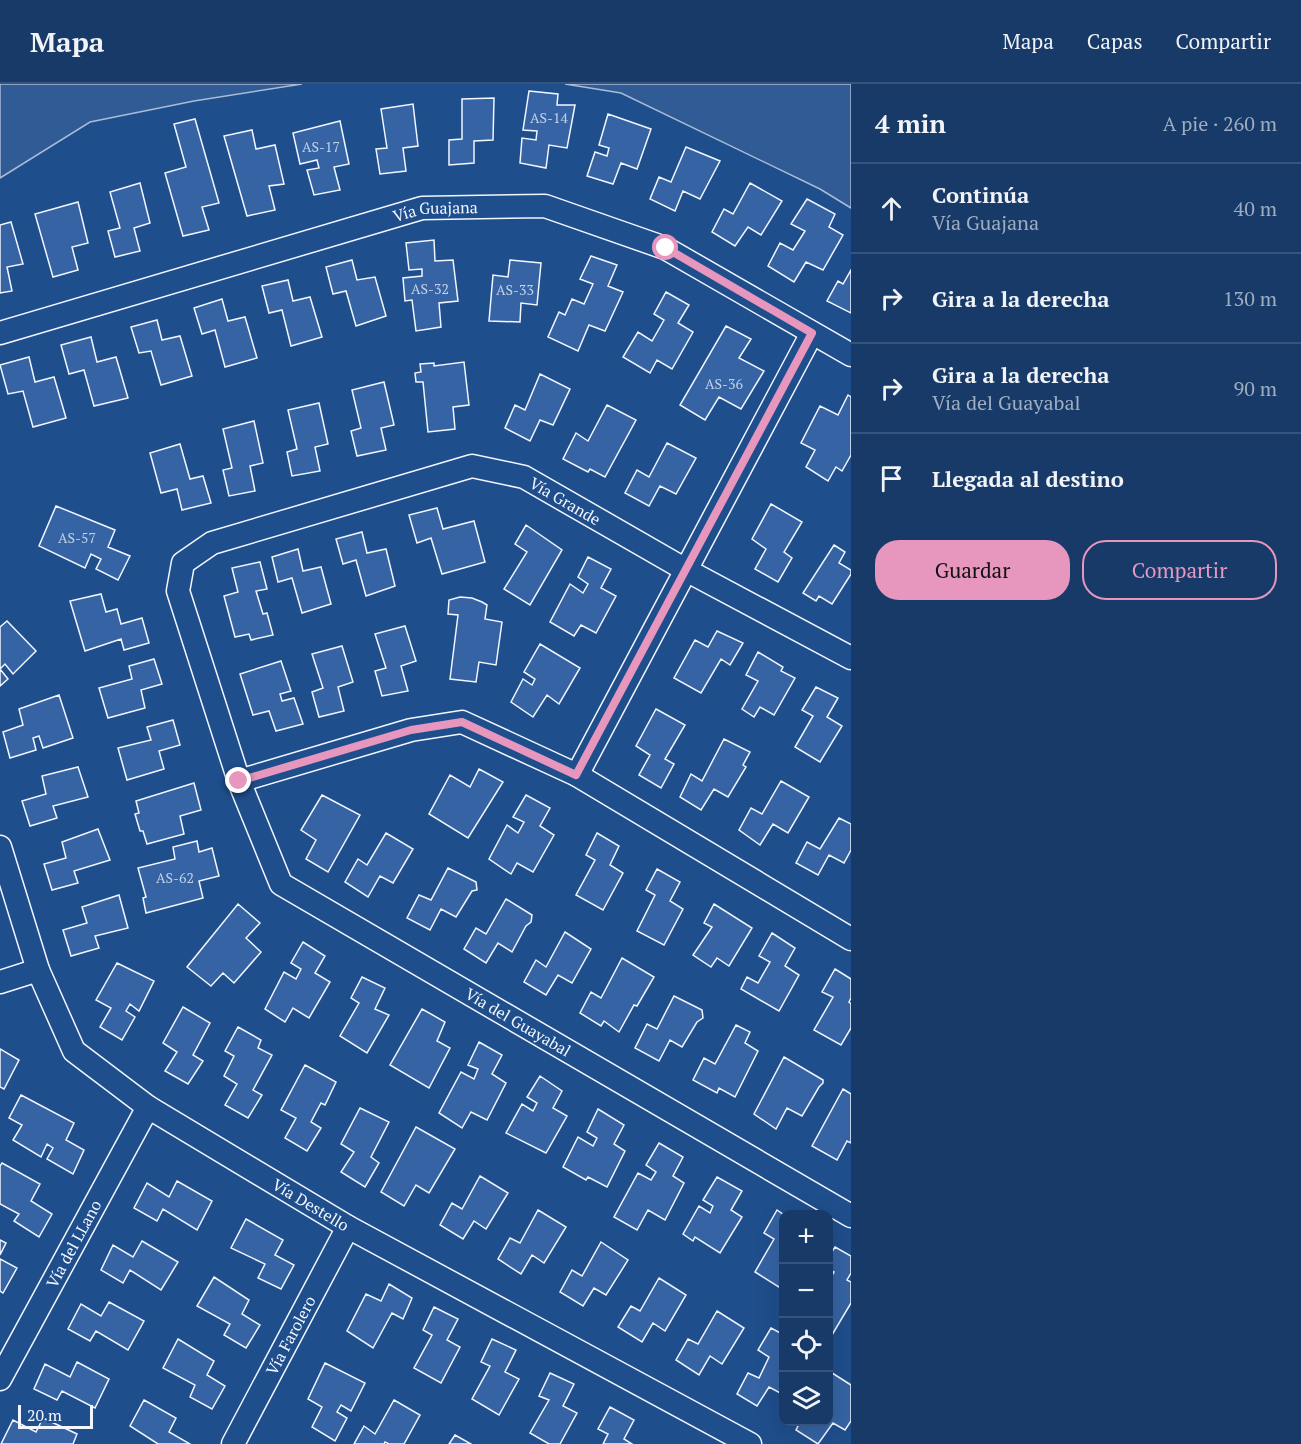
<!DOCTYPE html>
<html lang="es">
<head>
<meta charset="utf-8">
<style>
	:root { --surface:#173a69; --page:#20416f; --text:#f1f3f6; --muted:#9eadc0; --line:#36547d; --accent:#e797bd }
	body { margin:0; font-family:"PT Serif",serif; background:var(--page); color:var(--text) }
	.controls { position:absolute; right:18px; bottom:18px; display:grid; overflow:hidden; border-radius:12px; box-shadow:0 6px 24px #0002 }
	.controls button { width:54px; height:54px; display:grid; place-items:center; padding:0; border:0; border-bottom:2px solid var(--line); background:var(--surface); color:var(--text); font:30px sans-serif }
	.scale { position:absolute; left:18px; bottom:15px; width:75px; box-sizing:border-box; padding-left:6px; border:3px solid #f2f6ff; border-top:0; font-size:16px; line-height:21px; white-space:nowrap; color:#f2f6ff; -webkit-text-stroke:4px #1f4e8c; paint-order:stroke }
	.stop { position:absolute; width:18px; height:18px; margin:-14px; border:4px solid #e797bd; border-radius:50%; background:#fff }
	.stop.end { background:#e797bd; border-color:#fff; box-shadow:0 2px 6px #0008 }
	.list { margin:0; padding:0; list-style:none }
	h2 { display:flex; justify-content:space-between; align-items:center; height:78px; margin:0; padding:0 24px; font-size:26px }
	h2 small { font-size:20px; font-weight:400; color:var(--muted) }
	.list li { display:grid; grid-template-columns:39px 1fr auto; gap:18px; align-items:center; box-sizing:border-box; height:90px; padding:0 24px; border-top:2px solid var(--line) }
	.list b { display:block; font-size:22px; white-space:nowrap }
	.list p { margin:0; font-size:20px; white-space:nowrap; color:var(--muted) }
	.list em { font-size:20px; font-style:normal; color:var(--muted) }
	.actions { display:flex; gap:12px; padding:18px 24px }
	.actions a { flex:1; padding:14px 0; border:2px solid var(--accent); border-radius:24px; text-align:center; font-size:21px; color:var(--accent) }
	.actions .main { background:var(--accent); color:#111 }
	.icon { flex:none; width:33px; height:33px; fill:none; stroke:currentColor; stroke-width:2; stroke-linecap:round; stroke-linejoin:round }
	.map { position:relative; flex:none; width:851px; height:1360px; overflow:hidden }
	header { display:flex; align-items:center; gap:36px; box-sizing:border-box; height:84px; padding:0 30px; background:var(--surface); border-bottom:2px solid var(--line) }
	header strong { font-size:28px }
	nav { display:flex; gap:33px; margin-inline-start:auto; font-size:21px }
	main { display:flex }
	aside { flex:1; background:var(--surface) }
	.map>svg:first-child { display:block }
	.green { fill:#305b95; stroke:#a8bbd7; stroke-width:1.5 }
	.building { fill:#3563a3; stroke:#f2f6ff; stroke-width:1.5 }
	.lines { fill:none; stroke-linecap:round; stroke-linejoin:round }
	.minor-casing { stroke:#f2f6ff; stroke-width:25 }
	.minor { stroke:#1f4e8c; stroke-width:22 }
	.route { stroke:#e797bd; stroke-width:8 }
	.labels { text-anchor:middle; stroke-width:4.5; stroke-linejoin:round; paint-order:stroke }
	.number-label { font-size:14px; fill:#c3d1e8 }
	.street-label { font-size:16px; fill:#f2f6ff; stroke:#1f4e8c }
</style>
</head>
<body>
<header>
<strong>Mapa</strong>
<nav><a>Mapa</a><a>Capas</a><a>Compartir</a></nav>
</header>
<main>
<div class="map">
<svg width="851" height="1360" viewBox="0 0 851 1360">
	<rect width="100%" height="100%" fill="#1f4e8c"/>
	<path class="green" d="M0,0H302L194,17L90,38L0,94Z
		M565,0H851V124L820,105L621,9Z"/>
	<path class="building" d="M529,7L558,10L557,21H575L567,64L549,61L546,84L520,79L522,54L536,56L537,47L523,46Z
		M494,14L493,56L474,57V79L449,81V56L462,55V15Z
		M413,20L418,62L403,64L406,87L380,90L376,65L387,64L381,25Z
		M608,30L651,45L637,85L621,79L613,100L587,92L595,68L607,72L609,64L599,61Z
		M195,35L219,119L202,123L209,146L183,152L165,89L186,83L174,40Z
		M340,37L349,80L334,83L340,106L314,111L307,86L319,84L317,76L300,80L293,49Z
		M252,46L256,65L275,61L284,100L269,102L275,126L247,132L224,52Z
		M686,63L720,77L700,115L683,107L675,127L650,115L659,93L671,98Z
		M140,99L150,139L134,144L140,167L115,173L108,147L120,144L110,108Z
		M750,99L782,117L761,151L748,143L735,162L712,148L724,125L733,130Z
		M807,115L835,130L829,143L843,151L823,186L806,178L794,198L768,182L780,159L793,166L805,147L791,140Z
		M78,118L88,159L72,163L78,186L53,193L35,130Z
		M11,138L23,180L7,183L12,207L0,209V141Z
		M434,156L435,177L453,176L458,217L439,219L441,243L416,247L412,216L405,217L403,194L422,192V185L409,186L406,159Z
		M591,172L617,181L608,202L623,208L605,247L589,241L578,267L548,253L559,228L565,231L572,215L584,220L593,200L580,195Z
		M352,176L357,196L375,193L386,232L356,242L346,207L333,210L326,183Z
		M510,176L541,179L537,221L521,219L520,238L489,237L493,191L508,193Z
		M851,186V229L827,217L838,197L843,200Z
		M288,196L293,217L310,213L322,253L291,262L282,226L269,229L262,202Z
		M666,208L689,221L678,239L693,248L672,285L657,276L650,289L623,273L638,248L652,257L664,236L654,230Z
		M222,215L228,237L245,233L257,274L225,283L215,246L202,250L194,224Z
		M157,236L162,256L180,252L192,292L161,301L151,267L139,269L131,243Z
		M726,242L751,255L739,274L764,287L741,325L719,313L705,336L680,321Z
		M91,253L97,278L116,273L128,314L94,322L84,286L69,290L61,261Z
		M29,273L35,298L54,293L66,334L33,343L23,307L8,310L0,281Z
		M464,278L469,321L453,323L455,345L428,348L423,298H416L415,289L421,288L420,280L434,279V282Z
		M540,290L570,305L553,341L540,336L530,357L505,344L515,321L525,326Z
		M384,298L394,341L381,344L386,366L357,372L351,347L361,344L352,306Z
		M848,311L851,313V371L842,387L836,383L828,397L806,383L815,366L801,359L820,322L838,331Z
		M319,319L328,360L315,363L320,387L292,392L287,368L297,365L288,326Z
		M607,321L636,336L605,393L590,385L588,388L563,375L576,349L588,357Z
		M254,337L263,379L250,382L255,407L229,412L223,386L232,384L223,345Z
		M667,359L696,374L676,410L660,402L649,422L625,409L637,386L649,393Z
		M180,360L190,395L203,392L211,419L182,426L177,405L161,409L150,369Z
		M771,420L802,438L784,468L792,474L778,498L755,485L766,465L752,455Z
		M56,422L115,446L108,463L130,472L118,496L96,485L101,475L91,470L85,484L39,462Z
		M437,424L443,445L474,437L485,478L442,490L431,454L417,459L409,431Z
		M526,441L562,466L530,521L504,505L527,468L515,460Z
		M362,448L367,469L386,465L395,502L366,512L356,476L343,480L336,455Z
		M834,461L845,468L839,479L851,486V490L832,520L819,512L816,517L803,509Z
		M298,465L303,487L321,483L331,520L302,529L292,494L278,498L272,473Z
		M588,473L611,485L601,504L616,512L596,549L581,541L574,552L550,538L570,500L583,509L588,500L578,493Z
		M260,478L267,505L256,507L263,530L267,529L273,551L251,556L249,550L235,553L224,512L238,508L232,484Z
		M101,510L106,528L117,525L121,540L142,534L149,559L124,566L121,555L85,567L70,517Z
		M460,513L472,514L482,518L487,521L485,535L502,538L496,581L479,578L476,598L450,595L458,531L448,530L449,516Z
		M7,537L36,567L13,590L5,580L0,585V543Z
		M405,542L416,577L401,582L408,607L382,612L375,587L386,584L375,550Z
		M717,547L743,559L730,581L721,575L701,609L674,594L695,556L708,563Z
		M540,560L580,584L559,620L547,611L533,633L511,618L523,595L532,601L535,595L524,588Z
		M342,562L353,598L338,603L344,627L319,633L312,608L323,604L312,570Z
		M758,568L783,583L781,587L795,594L774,631L760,623L754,633L742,625L758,597L746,591Z
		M154,575L162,600L141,606L145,624L108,634L99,604L132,595L129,582Z
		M281,577L291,607L280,610L282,617L294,614L303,640L276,647L269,627L253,631L240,590Z
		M0,585L8,595L0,602Z
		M816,603L838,614L827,633L842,642L820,678L795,663L813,632L802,626Z
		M59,611L73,654L43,664L39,652L33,654L36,666L10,674L3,648L23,641L19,625Z
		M656,625L685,641L665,675L674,680L661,704L639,691L650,671L636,662Z
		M173,636L180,661L159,667L164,685L127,696L118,664L151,656L147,643Z
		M724,655L750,668L743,681L746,683L728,713L714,705L701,726L680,713L691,690L702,697Z
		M78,683L88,713L53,722L57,734L30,742L22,717L46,710L42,692Z
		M479,685L503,698L468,754L429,730L450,691L470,703Z
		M781,697L809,713L788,749L773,740L760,761L739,746L751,724L762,730Z
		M194,699L201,726L180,732L184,750L147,760L143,747H140L135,730L139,729L136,717Z
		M322,711L360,731L328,788L306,775L316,756L301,746Z
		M526,711L550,724L540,742L554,751L533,788L517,779L511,790L489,775L507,741L518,749L524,738L513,733Z
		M839,734L851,740V766L844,779L829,771L818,791L796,779L807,758L820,765Z
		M98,745L110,776L74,787L78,799L52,806L44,780L66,774L62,758Z
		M386,749L413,765L393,799L380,792L368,813L345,798L358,775L367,781Z
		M597,749L619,762L610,781L623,789L603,826L576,811L595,776L586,771Z
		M197,757L199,768L212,764L219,792L199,797L203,814L146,829L143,814L146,813L138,784L175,775L173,763Z
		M448,784L476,798L477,806L472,807L456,833L441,825L430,846L407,834L419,811L431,816Z
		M657,785L680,798L670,817L683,825L664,861L637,847L655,811L646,806Z
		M119,811L128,844L95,852L99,864L71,872L63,846L87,839L82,823Z
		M506,815L532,831L531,838L526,842L512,868L498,859L486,879L464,865L476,844L486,850Z
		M238,820L260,839L246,854L261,868L234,899L223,889L211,902L187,883Z
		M714,820L752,844L729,882L717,874L711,883L693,871L712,843L704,839Z
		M565,848L591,865L572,899L558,891L546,911L524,898L536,876L546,883Z
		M772,849L795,864L785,882L799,891L779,927L741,905L747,893L758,899L770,878L759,872Z
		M303,858L325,872L315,889L330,898L309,934L293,924L285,938L265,925L284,888L296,895L301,885L291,879Z
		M622,874L654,893L637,922L634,921L619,948L604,937L601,942L580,929L591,908L601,914Z
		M117,879L154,897L139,927L130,920L126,927L135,933L122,956L100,943L111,924L96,916Z
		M835,885L851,895V914L849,918L851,920V944L841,961L814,946L833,913L822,908Z
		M362,893L385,904L375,925L389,931L367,969L340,952L359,919L351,914Z
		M674,912L702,926L703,934L697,938L682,963L670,956L659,977L635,964L647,940L657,945Z
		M183,923L210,939L193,971L203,977L188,1000L165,987L177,968L163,959Z
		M422,925L445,938L437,957L450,964L429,1004L390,981Z
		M736,941L750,948L745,959L758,967L735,1013L719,1004L717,1009L693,996L704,974L715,980Z
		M238,943L261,956L258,964L272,971L253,1006L262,1011L248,1034L225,1021L237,1000L224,992L234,972L225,967Z
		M479,958L502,971L492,990L506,999L487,1036L471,1028L462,1044L439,1029L461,988L474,995L478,985L468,981Z
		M0,965L19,976L4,1005L0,1003Z
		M784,973L823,996V999L819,1003L802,1032L787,1024L776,1045L754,1030Z
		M305,981L336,998L325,1021L321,1019L311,1038L321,1044L307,1067L285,1054L296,1034L281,1026Z
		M540,992L562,1007L553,1024L567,1032L546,1069L506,1049L522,1020L533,1027L537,1019L527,1013Z
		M843,1005L851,1010V1059L847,1057L837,1076L812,1062Z
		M21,1011L74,1039L66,1056L84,1066L73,1090L47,1075L53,1064L47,1060L41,1073L13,1056L22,1041L9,1034Z
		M360,1024L389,1038L371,1073L379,1079L365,1103L341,1088L354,1068L341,1060Z
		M598,1025L624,1041L614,1060L625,1067L607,1103L588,1093L586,1096L563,1083L578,1053L593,1062L597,1054L587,1048Z
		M416,1043L455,1065L429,1109L416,1101L404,1122L381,1108Z
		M659,1059L683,1073L673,1092L684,1099L665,1136L648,1126L637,1146L614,1133L638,1089L651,1096L656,1088L646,1081Z
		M2,1079L40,1100L31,1117L52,1130L39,1153L14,1137L19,1130L0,1120V1082Z
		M480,1092L508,1109L486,1145L474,1137L463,1155L440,1141L452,1119L462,1125Z
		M717,1093L742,1107L731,1126L742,1133L720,1169L695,1153L693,1157L683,1150L699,1122L710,1129L713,1122L703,1116Z
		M177,1097L212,1117L197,1146L163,1125L157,1137L134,1124L147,1099L169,1113Z
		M538,1126L566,1143L544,1179L532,1171L521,1190L498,1175L510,1154L520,1159Z
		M777,1126L784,1131V1202L782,1205L755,1188L774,1155L764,1149Z
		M246,1135L283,1156L275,1171L294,1181L281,1205L258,1194L265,1180L231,1164Z
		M0,1156L6,1159L0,1171Z
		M142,1157L178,1178L161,1206L130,1186L123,1199L101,1186L113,1161L133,1173Z
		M601,1158L628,1176L606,1211L594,1204L583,1222L560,1208L572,1186L582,1192Z
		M835,1163L851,1172V1189L847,1196L851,1198V1219L829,1256L828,1198L834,1188L828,1185V1174Z
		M0,1175L17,1184L3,1209L0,1207Z
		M214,1193L249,1216L242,1230L260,1241L246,1264L224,1251L230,1240L197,1222Z
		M659,1194L686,1211L665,1247L653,1239L642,1258L618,1243L631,1222L640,1227Z
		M389,1200L412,1214L403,1235L392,1229L373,1264L347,1247L366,1210L381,1217Z
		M109,1218L144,1237L128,1266L96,1247L90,1257L68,1245L81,1220L101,1232Z
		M434,1223L458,1235L447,1256L460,1263L441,1299L414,1284L432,1251L423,1246Z
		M717,1227L744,1244L722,1280L710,1272L699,1291L676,1276L688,1255L698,1260Z
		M771,1244L784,1251V1311L769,1303L757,1322L737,1310L748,1289L759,1294L769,1273L758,1266Z
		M178,1255L214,1277L207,1291L225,1302L212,1325L190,1313L195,1301L163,1284Z
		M492,1255L516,1266L505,1288L519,1295L499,1331L472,1315L490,1282L481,1278Z
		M77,1278L109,1295L95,1324L62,1307L57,1316L34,1305L45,1280L70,1293Z
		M325,1279L365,1299L351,1327L341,1321L337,1328L347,1334L335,1357L312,1343L322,1323L308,1315Z
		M829,1287L851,1301V1337L845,1346L833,1339L818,1360L796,1346L800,1338H828Z
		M550,1289L574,1300L563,1322L577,1329L560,1360H549L530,1349L549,1316L539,1312Z
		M144,1316L176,1334L169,1348L190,1360H158L130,1342Z
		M394,1316L420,1331L404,1360H389L385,1358L384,1360H354L364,1342L375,1350Z
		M610,1323L634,1336L624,1355L632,1360H603L608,1350L598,1345Z
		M43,1334L77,1350L73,1360H1L13,1336L36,1348Z
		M455,1351L471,1360H449Z"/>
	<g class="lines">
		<g class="minor-casing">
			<g id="minor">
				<path id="s1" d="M0,249L422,124L545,122L665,164L851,271"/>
				<path id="s2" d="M851,574L686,486L524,393L472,382L212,459L183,479L178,507L239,697L281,800L851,1132"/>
				<path d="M577,691L812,249"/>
				<path d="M239,697L411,646L462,638L577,691L851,855"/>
				<path id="s3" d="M0,763L38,886L74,967L148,1023L348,1143L750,1360"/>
				<path d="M0,898L38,886"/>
				<path id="s4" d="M0,1295L148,1023"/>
				<path id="s5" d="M233,1360L348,1143"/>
			</g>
		</g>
		<use href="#minor" class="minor"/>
	</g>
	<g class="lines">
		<path class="route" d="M239,697L411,646L462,638L576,691L812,249L666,164"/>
	</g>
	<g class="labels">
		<g class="number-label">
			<text x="549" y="39">AS-14</text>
			<text x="321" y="68">AS-17</text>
			<text x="430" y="210">AS-32</text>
			<text x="515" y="211">AS-33</text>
			<text x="724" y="305">AS-36</text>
			<text x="77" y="459">AS-57</text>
			<text x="175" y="799">AS-62</text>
		</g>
		<g class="street-label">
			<text dy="6" stroke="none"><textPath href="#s1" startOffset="453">Vía Guajana</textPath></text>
			<text transform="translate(565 417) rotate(30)" y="6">Vía Grande</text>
			<text dy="6" stroke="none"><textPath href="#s2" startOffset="1347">Vía del Guayabal</textPath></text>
			<text dy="6" stroke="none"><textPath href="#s3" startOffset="500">Vía Destello</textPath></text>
			<text dy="6" stroke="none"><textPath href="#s4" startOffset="154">Vía del LLano</textPath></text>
			<text dy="6" stroke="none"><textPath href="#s5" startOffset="123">Vía Farolero</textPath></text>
		</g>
	</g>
</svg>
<div class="controls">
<button>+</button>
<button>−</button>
<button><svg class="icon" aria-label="locate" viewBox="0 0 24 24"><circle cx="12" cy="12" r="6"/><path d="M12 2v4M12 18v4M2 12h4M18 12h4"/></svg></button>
<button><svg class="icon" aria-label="layers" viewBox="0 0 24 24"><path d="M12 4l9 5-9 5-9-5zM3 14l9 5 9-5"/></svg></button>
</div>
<div class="scale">20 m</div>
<div class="stop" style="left:666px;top:164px"></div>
<div class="stop end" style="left:239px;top:697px"></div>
</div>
<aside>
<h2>4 min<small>A pie · 260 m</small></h2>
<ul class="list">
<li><svg class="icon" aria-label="ahead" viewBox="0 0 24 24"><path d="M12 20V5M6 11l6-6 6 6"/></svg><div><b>Continúa</b><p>Vía Guajana</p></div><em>40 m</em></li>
<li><svg class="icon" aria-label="right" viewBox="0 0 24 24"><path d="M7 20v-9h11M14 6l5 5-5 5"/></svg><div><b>Gira a la derecha</b></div><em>130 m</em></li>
<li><svg class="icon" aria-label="right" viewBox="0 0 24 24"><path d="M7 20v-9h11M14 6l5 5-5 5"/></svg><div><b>Gira a la derecha</b><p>Vía del Guayabal</p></div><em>90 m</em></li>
<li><svg class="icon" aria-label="arrive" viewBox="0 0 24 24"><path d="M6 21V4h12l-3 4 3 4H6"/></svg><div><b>Llegada al destino</b></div></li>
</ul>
<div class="actions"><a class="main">Guardar</a><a>Compartir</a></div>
</aside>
</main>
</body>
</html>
